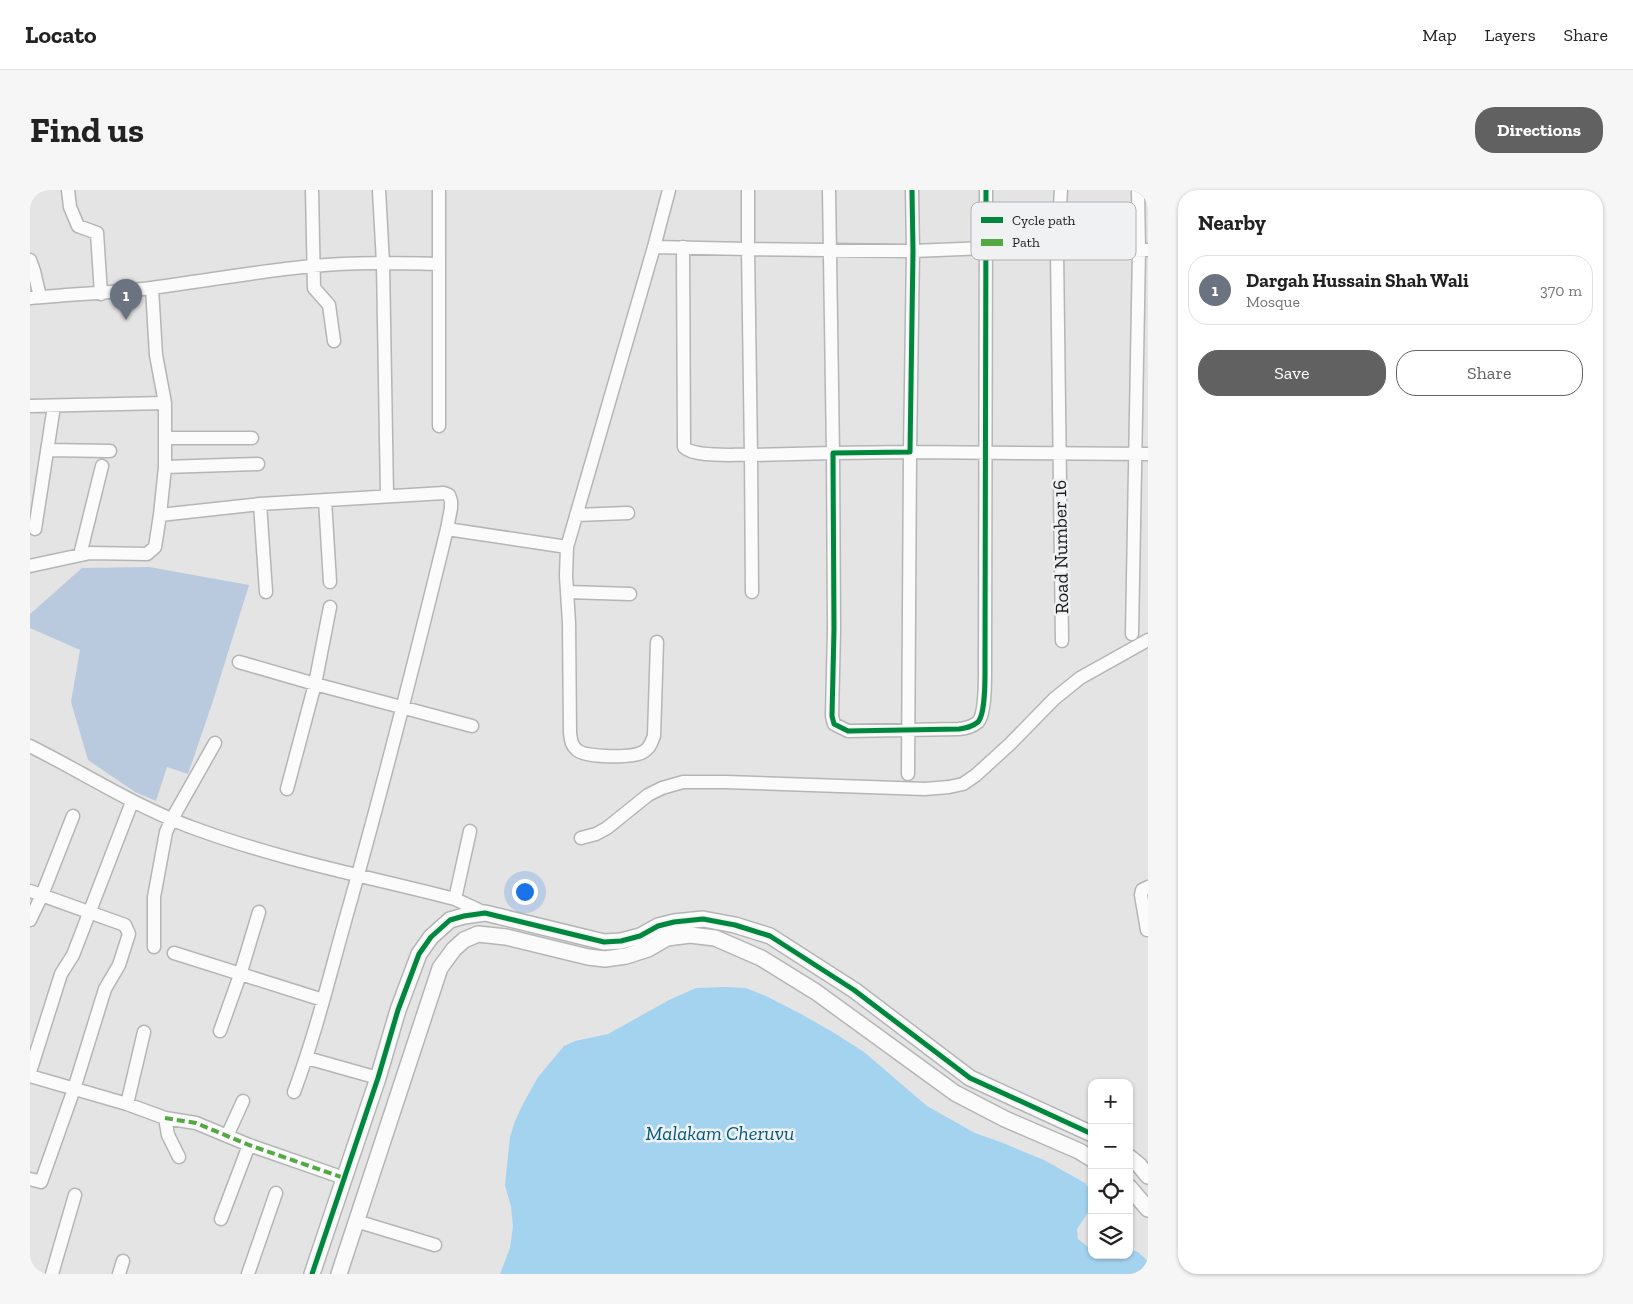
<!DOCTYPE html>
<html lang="en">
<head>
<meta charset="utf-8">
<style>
	:root { --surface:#fff; --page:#f6f6f6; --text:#222; --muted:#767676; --line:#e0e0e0; --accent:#616161 }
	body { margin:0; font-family:"Zilla Slab",serif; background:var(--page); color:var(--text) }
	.controls { position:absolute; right:15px; bottom:15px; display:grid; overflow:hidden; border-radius:10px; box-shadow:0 1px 4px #0004 }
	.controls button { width:45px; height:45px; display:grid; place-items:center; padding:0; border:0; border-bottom:1px solid var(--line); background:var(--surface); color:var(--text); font:25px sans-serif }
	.you { position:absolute; left:494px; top:701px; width:18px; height:18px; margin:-12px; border:4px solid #fff; border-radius:50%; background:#1a73e8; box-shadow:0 0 0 8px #1a73e833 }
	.badge { display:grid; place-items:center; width:32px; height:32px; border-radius:50%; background:var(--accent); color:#fff; font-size:16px; font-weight:700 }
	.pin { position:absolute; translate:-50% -41px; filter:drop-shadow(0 1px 2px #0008) }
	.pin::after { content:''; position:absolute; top:26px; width:18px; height:15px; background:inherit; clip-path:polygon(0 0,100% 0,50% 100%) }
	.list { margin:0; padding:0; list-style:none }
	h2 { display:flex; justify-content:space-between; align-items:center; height:65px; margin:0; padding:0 20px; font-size:21px }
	h2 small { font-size:16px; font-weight:400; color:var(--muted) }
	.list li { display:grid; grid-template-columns:32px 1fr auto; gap:15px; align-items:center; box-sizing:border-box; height:70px; margin:0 10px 10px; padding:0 10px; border:1px solid var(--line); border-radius:20px }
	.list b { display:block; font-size:19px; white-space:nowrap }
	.list p { margin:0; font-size:16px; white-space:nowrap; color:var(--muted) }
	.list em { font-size:16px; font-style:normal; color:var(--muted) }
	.actions { display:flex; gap:10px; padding:15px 20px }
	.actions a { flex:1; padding:11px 0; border:1px solid var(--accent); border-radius:20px; text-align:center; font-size:18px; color:var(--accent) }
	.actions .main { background:var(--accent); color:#fff }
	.icon { flex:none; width:28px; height:28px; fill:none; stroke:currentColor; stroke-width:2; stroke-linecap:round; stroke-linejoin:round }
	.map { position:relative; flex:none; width:1118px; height:1084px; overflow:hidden; border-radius:20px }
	header { display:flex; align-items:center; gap:30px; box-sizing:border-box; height:70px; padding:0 25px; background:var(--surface); border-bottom:1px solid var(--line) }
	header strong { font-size:24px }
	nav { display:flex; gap:28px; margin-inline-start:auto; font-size:18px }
	.intro { display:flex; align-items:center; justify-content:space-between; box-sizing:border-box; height:120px; padding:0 30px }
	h1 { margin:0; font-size:35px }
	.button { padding:12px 22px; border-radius:20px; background:var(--accent); color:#fff; font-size:18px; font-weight:700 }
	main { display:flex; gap:30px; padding:0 30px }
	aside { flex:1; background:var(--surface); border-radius:20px; box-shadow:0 1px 4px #0004 }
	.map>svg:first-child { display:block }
	.green { fill:#bacade }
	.water { fill:#a4d3ef }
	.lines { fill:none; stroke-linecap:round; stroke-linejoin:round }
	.minor-casing { stroke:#b4b5b5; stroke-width:15 }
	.tertiary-casing { stroke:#b4b5b5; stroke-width:18 }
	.minor { stroke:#fbfbfb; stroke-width:12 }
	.tertiary { stroke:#fbfbfb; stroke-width:15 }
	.quiet { stroke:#52a942; stroke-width:4; stroke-dasharray:8 4; stroke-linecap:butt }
	.cycleway-casing { stroke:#f0f1f2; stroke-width:8 }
	.cycleway { stroke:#00873e; stroke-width:5 }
	.labels { text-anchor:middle; stroke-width:5; stroke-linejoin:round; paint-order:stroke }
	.street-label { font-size:19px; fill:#1a1a1a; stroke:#f0f1f2 }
	.water-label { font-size:20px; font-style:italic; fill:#00587e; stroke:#f0f1f2 }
	.key { fill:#f0f1f2; stroke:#b0b0b1; stroke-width:1 }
	.key-label { font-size:14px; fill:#1a1a1a }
</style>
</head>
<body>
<header>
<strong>Locato</strong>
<nav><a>Map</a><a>Layers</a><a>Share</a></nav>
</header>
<div class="intro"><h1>Find us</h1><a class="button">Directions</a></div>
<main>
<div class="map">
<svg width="1118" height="1084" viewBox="0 0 1118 1084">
	<rect width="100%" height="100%" fill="#e4e4e4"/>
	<path class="green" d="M119,377L219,395L183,511L158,584L137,577L126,611L105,602L58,570L41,512L50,460L0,438V424L52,378Z"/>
	<path class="water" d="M695,797L716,798L736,806L771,824L801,841L834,862L897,916L945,943L973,953L1014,970L1055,993L1062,1003L1061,1018L1047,1039L1048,1049L1058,1057L1062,1058V1065H1099V1059L1108,1062L1118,1071V1084H470L480,1058L483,1036L481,1017L475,995L480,947L485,931L493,914L508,887L534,856L545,851L578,844L639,810L666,798Z"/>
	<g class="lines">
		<g class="minor-casing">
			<path id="minor" d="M38,0L40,17L48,36L67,43L71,104
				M282,0L284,98L299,115L304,151
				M349,0L353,73L357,306
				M799,0L803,263L721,265L718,59L883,61L956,58L1027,61L1118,60
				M882,0L883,61L880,262L803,263L804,439L802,526L804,534L818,541L929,539C936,538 942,537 948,532C956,523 955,485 955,472L956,0
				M1031,0L1027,61L1032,451
				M409,1V236
				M624,57L718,59V0
				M653,57L654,257C664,268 705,264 721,265L722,402
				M0,70L4,81L10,107
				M122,98L126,165L135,213V277
				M0,108C40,104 81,103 121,98C175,91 229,81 283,76C324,72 366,73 408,74
				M0,216L135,213
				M135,248H222
				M17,260L80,261
				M295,310L300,392
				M230,314L236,402
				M130,325L230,314L414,303L419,305L421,311V318L417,339C385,470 352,601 315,731C299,788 285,846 264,902
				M546,325L598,323
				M5,339L24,216
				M417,339L537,357
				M50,365L72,276
				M0,376L60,363L117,364L125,357L130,325L135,277L228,274
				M537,402L600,404
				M1102,444L1109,60L1108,0
				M627,452L624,546C621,553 620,558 613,562C603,568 556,568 547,560C541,555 541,550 540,543L539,433L536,386L537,357L624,57L639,0
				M209,472L285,494L442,536
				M0,556C56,584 109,619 169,640C252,670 339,687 425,709
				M878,584L880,262L1118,264
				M257,599L285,494L300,417
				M440,641L425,709L455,723
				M551,648L566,644L577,638L618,605L632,598L653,592H695L895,599L919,597L933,594L946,585L980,554L1024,509L1050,488L1118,450
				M0,701L95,735L99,744L89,775L75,799L44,899L11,992L0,989
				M0,730L12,705L43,626
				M1117,740L1111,705L1112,700L1118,697
				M124,757V707L136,642L142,629L185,553
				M144,763L293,810
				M190,841L210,785L229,722
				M277,868L348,888
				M0,882L31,784L43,765L102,612
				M0,886L97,914L135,928L166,933L219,955L314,988
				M97,914L114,842
				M135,928L138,945L149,967
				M197,946L213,911
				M191,1029L219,955
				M326,1031L405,1055
				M22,1084L45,1005
				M89,1084L93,1071
				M218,1084L246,1003"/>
		</g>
		<g class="tertiary-casing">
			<path id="tertiary" d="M1099,967L1109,975L1118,986
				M1099,997L1118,1019
				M282,1084L348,888L368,820L389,764L401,747L420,730L434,726L455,723L574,752L591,751L610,746L628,736L644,732L673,729L705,735L740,746L824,800L940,888L1062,944
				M309,1084L410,778L424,759L434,750L448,744L476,747L558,767L575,769L596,766L618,759L637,748L660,745L685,748L731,768L786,802L925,903L975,929L1049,961L1062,969"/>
		</g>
		<use href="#minor" class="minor"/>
		<use href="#tertiary" class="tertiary"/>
		<path class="quiet" d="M135,928L166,933L219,955L314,988"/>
		<g class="cycleway-casing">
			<path id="cycleway" d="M882,0L883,61L880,262L803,263L804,439L802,526L804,534L818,541L929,539C936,538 942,537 948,532C956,523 955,485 955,472L956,0
				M282,1084L348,888L368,820L389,764L401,747L420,730L434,726L455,723L574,752L591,751L610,746L628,736L644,732L673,729L705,735L740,746L824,800L940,888L1062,944"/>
		</g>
		<use href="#cycleway" class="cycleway"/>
	</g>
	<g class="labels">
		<g class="street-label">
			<text transform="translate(1030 357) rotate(-91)" y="7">Road Number 16</text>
		</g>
		<g class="water-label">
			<text x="690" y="950">Malakam Cheruvu</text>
		</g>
	</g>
	<rect x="941" y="12" width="165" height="58" rx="8" class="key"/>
	<rect x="951" y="27" width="22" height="6" fill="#00873e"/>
	<rect x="951" y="49" width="22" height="7" fill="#52a942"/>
	<g class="key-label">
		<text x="982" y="35">Cycle path</text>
		<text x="982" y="57">Path</text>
	</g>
</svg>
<div class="controls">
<button>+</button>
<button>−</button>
<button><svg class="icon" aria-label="locate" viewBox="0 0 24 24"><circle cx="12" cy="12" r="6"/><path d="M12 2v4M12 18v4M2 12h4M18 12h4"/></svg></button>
<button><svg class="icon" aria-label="layers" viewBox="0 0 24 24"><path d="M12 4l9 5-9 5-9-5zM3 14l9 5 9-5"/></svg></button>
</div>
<div class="you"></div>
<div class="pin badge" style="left:96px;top:130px;background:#6b7280">1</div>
</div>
<aside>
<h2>Nearby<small></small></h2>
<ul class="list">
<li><span class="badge" style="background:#6b7280">1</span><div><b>Dargah Hussain Shah Wali</b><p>Mosque</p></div><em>370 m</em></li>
</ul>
<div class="actions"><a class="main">Save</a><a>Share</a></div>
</aside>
</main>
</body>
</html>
